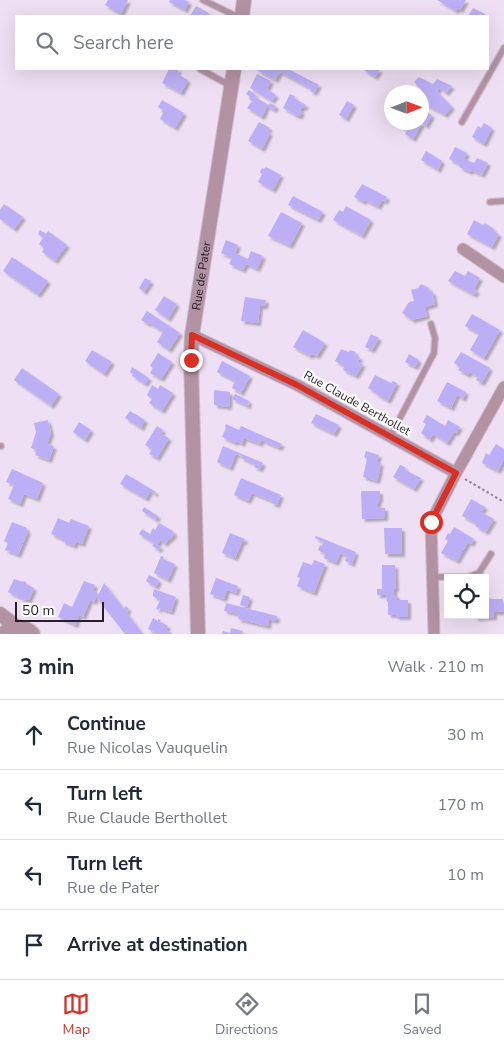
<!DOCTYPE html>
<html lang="en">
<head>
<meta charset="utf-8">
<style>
	:root { --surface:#fff; --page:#f2f2f3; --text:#1f2937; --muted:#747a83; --line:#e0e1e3; --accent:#d93025 }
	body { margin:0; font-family:"Nunito Sans",sans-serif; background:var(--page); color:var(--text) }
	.controls { position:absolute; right:15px; bottom:15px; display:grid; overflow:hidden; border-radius:0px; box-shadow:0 5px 20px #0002 }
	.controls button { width:45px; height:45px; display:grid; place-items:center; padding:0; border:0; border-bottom:1px solid var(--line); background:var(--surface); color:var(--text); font:25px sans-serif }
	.compass { position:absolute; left:384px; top:85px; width:45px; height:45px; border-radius:50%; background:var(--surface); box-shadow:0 5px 20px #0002; rotate:89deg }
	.scale { position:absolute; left:15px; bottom:12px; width:89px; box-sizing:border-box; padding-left:5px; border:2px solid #251f27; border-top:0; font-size:14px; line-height:18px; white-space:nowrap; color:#251f27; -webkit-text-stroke:4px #fff; paint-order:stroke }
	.stop { position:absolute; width:15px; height:15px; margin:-11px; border:4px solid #d93025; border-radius:50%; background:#fff }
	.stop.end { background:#d93025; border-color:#fff; box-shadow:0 1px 5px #0008 }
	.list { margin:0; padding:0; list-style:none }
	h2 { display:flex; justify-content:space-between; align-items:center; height:65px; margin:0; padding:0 20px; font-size:21px }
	h2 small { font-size:16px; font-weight:400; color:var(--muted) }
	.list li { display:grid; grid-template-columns:32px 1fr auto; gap:15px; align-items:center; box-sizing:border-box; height:70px; padding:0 20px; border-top:1px solid var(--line) }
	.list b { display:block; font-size:19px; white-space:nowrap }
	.list p { margin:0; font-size:16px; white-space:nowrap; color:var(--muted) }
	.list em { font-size:16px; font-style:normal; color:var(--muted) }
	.icon { flex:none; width:28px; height:28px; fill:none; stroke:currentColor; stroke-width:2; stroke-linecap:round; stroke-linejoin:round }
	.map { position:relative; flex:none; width:504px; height:634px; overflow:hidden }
	.search { position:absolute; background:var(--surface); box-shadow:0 5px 20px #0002; left:15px; right:15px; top:15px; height:55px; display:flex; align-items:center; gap:12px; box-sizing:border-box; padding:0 18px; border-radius:0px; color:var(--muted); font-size:19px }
	.sheet { height:345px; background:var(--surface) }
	nav { display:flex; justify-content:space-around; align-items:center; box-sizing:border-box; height:70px; border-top:1px solid var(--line); background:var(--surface); font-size:14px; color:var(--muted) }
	nav a { display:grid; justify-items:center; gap:2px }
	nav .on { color:var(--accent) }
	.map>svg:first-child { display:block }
	.building { fill:#bcaff5; filter:url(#shadow) }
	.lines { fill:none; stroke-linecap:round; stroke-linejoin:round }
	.service-casing { stroke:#cbbccf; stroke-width:8 }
	.minor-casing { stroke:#cbbccf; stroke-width:13 }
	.tertiary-casing { stroke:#cbbccf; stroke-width:16 }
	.path { stroke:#8f8492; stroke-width:2; stroke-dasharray:2.5 2.5; stroke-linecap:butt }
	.service { stroke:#b393a3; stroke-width:5.5 }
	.minor { stroke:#b393a3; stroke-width:11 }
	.tertiary { stroke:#b393a3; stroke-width:14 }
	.route { stroke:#d93025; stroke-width:6 }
	.labels { text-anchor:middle; stroke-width:4.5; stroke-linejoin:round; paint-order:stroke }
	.street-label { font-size:12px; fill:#251f27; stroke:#fff }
</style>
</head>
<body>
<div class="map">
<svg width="504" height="634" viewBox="0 0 504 634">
	<defs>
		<filter id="shadow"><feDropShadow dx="3" dy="3" stdDeviation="1" flood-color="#0004"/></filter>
	</defs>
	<rect width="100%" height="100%" fill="#efdff4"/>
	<path class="building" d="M108,0H128L121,14L105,5Z
		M170,0H185L189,2L185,10L169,2Z
		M437,0H466L460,10L457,8L456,11Z
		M196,6L209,13L207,16H190Z
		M473,8L485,14L484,16H468Z
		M169,69H179L177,74L188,80L181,93L162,83Z
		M255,69H288L319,85L314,93L310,91L311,89L280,72L275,80Z
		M362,69H380L375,77Z
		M257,74L271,81L267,89L276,95L272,101L250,88Z
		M419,77L433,84L437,79L452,86L446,93L439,88L437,91L452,107L445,115L426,105L422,101L425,96L422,94V92H420L421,89L414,82Z
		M249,90L256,95L255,97L269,105L270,103L276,106L274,110L267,106L262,117L247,108L252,101L249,99L250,97L246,94Z
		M290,94L295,96L294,98L306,105L304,108L302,107L300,111L302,112L300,116H297L283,108Z
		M162,100L184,113L175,128L160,119L163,113L162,112L163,110L158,107Z
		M347,101L354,105L346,119L339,115Z
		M422,110L432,115L426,126L422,123L413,139L405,134L407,130L393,122H422Z
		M259,122L270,128L267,131L270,133L262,149L248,141Z
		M484,123L492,128L484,144L472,137L478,126L481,128Z
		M455,147L467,153L464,159L474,163L477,158L488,163L482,175L471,170L470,172L459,167L460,165L449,159Z
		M426,151L442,161L438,170L421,160Z
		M266,167L281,175L273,190L258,182L262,174L260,172L262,168L264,169Z
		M362,184L387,197L385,202L382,200L378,207L365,200L363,202L354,197Z
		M293,196L323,212L318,220L288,205Z
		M4,204L23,217L14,229L0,219V210Z
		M346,206L371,220L362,236L333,220L339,210L343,212Z
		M281,212L302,223L290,246L268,236Z
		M474,220L483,225L485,223L494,229L493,231L499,234L492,247L467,234Z
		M40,230L46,234L48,231L67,245L55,261L42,252L44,248L39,244L43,238L38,234Z
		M226,240L238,245L235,253L248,259L251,251L263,256L257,269L246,264L243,270L229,264L232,258L221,253Z
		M12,257L48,281L38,295L3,271Z
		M455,271L465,276L468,271L480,278L474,289L477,291L474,295L448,281Z
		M145,278L151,281L144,292L139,288Z
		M421,284L429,288L428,290L433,292L435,304L425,307L427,316L412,320L402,313L409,302L414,301L411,290L418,288Z
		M164,296L177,304L168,319L155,310Z
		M245,297L266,300L265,306H260L258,323L241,321Z
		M147,311L180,333L169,350L157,342L163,332L149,323L148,324L141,320Z
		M472,314L500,330L484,358L470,350L479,334L465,326Z
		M303,330L325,343L317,356L312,354L310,356L293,347Z
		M371,334L379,338L372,350L365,347Z
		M341,349L349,352L350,350L356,352L354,355L360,357L358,362L363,364L356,376L343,370L344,366L335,361Z
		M92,350L112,362L104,374L85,361Z
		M461,352L490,368L482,383L476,380L478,377L470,372L468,375L458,370L460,367L454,363Z
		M158,353L172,362L161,379L150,373L153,368L150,366Z
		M409,354L419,360L415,367L405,362Z
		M222,361L250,376L241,393L232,388L235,381L217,372Z
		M132,367L149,378L145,384L132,376L133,374L130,372Z
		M22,368L59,394L51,406L14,380Z
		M375,375L391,383L393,381L397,383L388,401L376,394V393L368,388Z
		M447,382L466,392L463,399L457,395L451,408L437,401Z
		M152,385L158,389L160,385L173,393L162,411L149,403L152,399L147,395Z
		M214,390L230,392L229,407L214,405Z
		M235,394L249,401L248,406L232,399Z
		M130,411L145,420L141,428L125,418Z
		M316,414L339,425L334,434L311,423Z
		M427,415L445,426L448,420L460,427L456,433L454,432L447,443L433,434L430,440L421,433L426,424L423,422Z
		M48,420L51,433L47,444L54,446L49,460L35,455L37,450L31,448L36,432L34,423Z
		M79,422L91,430L85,440L73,432Z
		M226,424L239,430L241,426L282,444L279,448L261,440L260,444L244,438L242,444L236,441L235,443L222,437L226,428L225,427Z
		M157,426L163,430L161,434L169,438L157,458L149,454L152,449L145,445Z
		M496,444L504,449V459L498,471L482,463L486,453L489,455Z
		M223,446L263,463L260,469L254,467L255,464L241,458L242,456L236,454L230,468L217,462Z
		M366,451L379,455L377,462L381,463L379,470H380L377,481L363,477L367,459L364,457Z
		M400,465L405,467V470L421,478L414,489L393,477Z
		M12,469L43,483L37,499L24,494L20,504L8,499L14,485L6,482Z
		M126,474L156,492L155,494L150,491L146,499L120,484Z
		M241,478L281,495L277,505L271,503L272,501L252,493L248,501L234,495Z
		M362,491H380V498L378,503V507L385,508V518L362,519L361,492Z
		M471,499L485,507L481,512L494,519L486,532L475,526L477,524L462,516Z
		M144,507L158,516L156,520L142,511Z
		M58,518L69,523L71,519L89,526L82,544L76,542L74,546L62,541V539L51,534Z
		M12,522L27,528L26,530L28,531L18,555L5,550L8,543L4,541Z
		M159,523L173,531L174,535L171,538L168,540L165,544L160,540L157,545L161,547L159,550L152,546L154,543L139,534L142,529L150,534L153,528L155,530Z
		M454,527L474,539L471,544L468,542L457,561L441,553L448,541L445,539L448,533L450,534Z
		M384,528H402V554H385Z
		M230,533L245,539L244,542H242L235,558L222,553Z
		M316,536L356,552L352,564L345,561L347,556L340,553L336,563L324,558L325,554L318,550L320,545L322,546L323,542L315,538Z
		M161,556L164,557L163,559L175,564L168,580L154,573Z
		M314,560L325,564L314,593L297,586L300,578L297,577L303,562L312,565Z
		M382,565H395L396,589H394V595H397V600H408V617H396V615H388V602H387L386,595H377V589H382Z
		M149,575L159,580L156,587L146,581Z
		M216,578L238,586L236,593L227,590L224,599L210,594Z
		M14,579L23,582L24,581L26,582V584L34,588L29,600L23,599L8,592Z
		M84,581L95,585L93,591L98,593L94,602L90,600L83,617L79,615L75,625L58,617L64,603L72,607Z
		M104,583L124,609L126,606L129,609L126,612L143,634H125L97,598Z
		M154,589L176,597L171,612L159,608V610L156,609L160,600L153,596V593Z
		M243,595L250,597L247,607L240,605Z
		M485,596H489V599H503L504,612H494V617L475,618V615H485Z
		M226,603L277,616V619L274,621L269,619L268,626L246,621L238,619L239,614L224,611Z
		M153,618L158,621V619L161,620L160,622L168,626L166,630L173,634H158L148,629Z
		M231,628L243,631L242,634H222L223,631L230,633Z"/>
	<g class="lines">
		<g class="service-casing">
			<path id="service" d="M203,0L236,16
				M200,69L231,86
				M462,122L504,48
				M490,202L504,201
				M390,437L434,353L435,338L431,324
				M0,446H1
				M432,577H468L479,573L491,554"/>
		</g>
		<g class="minor-casing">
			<path id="minor" d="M463,249L504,277
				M192,335L297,385L456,473
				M434,634L431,522L456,473L504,387"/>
		</g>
		<g class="tertiary-casing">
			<g id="tertiary">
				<path d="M242,16L244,0"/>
				<path d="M0,614L17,627"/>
				<path d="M3,634C11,626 25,625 33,634"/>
				<path id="s1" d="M198,634L191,360L192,335L234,69"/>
			</g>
		</g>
		<path class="path" d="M465,479L504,502"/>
		<use href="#service" class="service"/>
		<use href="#minor" class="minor"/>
		<use href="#tertiary" class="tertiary"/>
	</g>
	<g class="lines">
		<path class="route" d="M191,360L192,335L297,385L456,473L431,522"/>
	</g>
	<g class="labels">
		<g class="street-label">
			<text dy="4" stroke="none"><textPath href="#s1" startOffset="359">Rue de Pater</textPath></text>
			<text transform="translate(357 403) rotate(29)" y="4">Rue Claude Berthollet</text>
		</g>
	</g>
</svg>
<div class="controls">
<button><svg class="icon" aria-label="locate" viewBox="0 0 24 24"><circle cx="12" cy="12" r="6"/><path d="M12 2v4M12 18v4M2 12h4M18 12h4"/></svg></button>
</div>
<svg class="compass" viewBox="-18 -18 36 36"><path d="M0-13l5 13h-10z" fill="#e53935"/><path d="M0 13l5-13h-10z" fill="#747a83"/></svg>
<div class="scale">50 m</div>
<div class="stop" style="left:431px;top:522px"></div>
<div class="stop end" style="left:191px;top:360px"></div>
<div class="search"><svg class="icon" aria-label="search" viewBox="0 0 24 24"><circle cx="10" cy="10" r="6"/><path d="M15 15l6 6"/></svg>Search here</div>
</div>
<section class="sheet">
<h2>3 min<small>Walk · 210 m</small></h2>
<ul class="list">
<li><svg class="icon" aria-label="ahead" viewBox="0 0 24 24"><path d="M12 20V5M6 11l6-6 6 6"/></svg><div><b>Continue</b><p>Rue Nicolas Vauquelin</p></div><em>30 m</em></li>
<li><svg class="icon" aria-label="left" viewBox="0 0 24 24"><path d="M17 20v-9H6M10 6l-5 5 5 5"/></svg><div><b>Turn left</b><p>Rue Claude Berthollet</p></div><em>170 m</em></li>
<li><svg class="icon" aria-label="left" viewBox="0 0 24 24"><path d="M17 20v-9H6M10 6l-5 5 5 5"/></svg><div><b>Turn left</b><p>Rue de Pater</p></div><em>10 m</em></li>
<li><svg class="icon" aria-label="arrive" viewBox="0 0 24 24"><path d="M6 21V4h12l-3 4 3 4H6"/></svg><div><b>Arrive at destination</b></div></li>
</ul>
</section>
<nav>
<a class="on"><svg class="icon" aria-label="map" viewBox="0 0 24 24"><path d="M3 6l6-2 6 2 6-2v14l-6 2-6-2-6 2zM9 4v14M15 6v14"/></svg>Map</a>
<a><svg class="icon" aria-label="directions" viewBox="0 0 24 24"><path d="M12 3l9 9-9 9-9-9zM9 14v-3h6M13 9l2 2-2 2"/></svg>Directions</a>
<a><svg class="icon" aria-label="saved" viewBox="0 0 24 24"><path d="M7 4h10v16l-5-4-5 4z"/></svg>Saved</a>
</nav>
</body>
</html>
